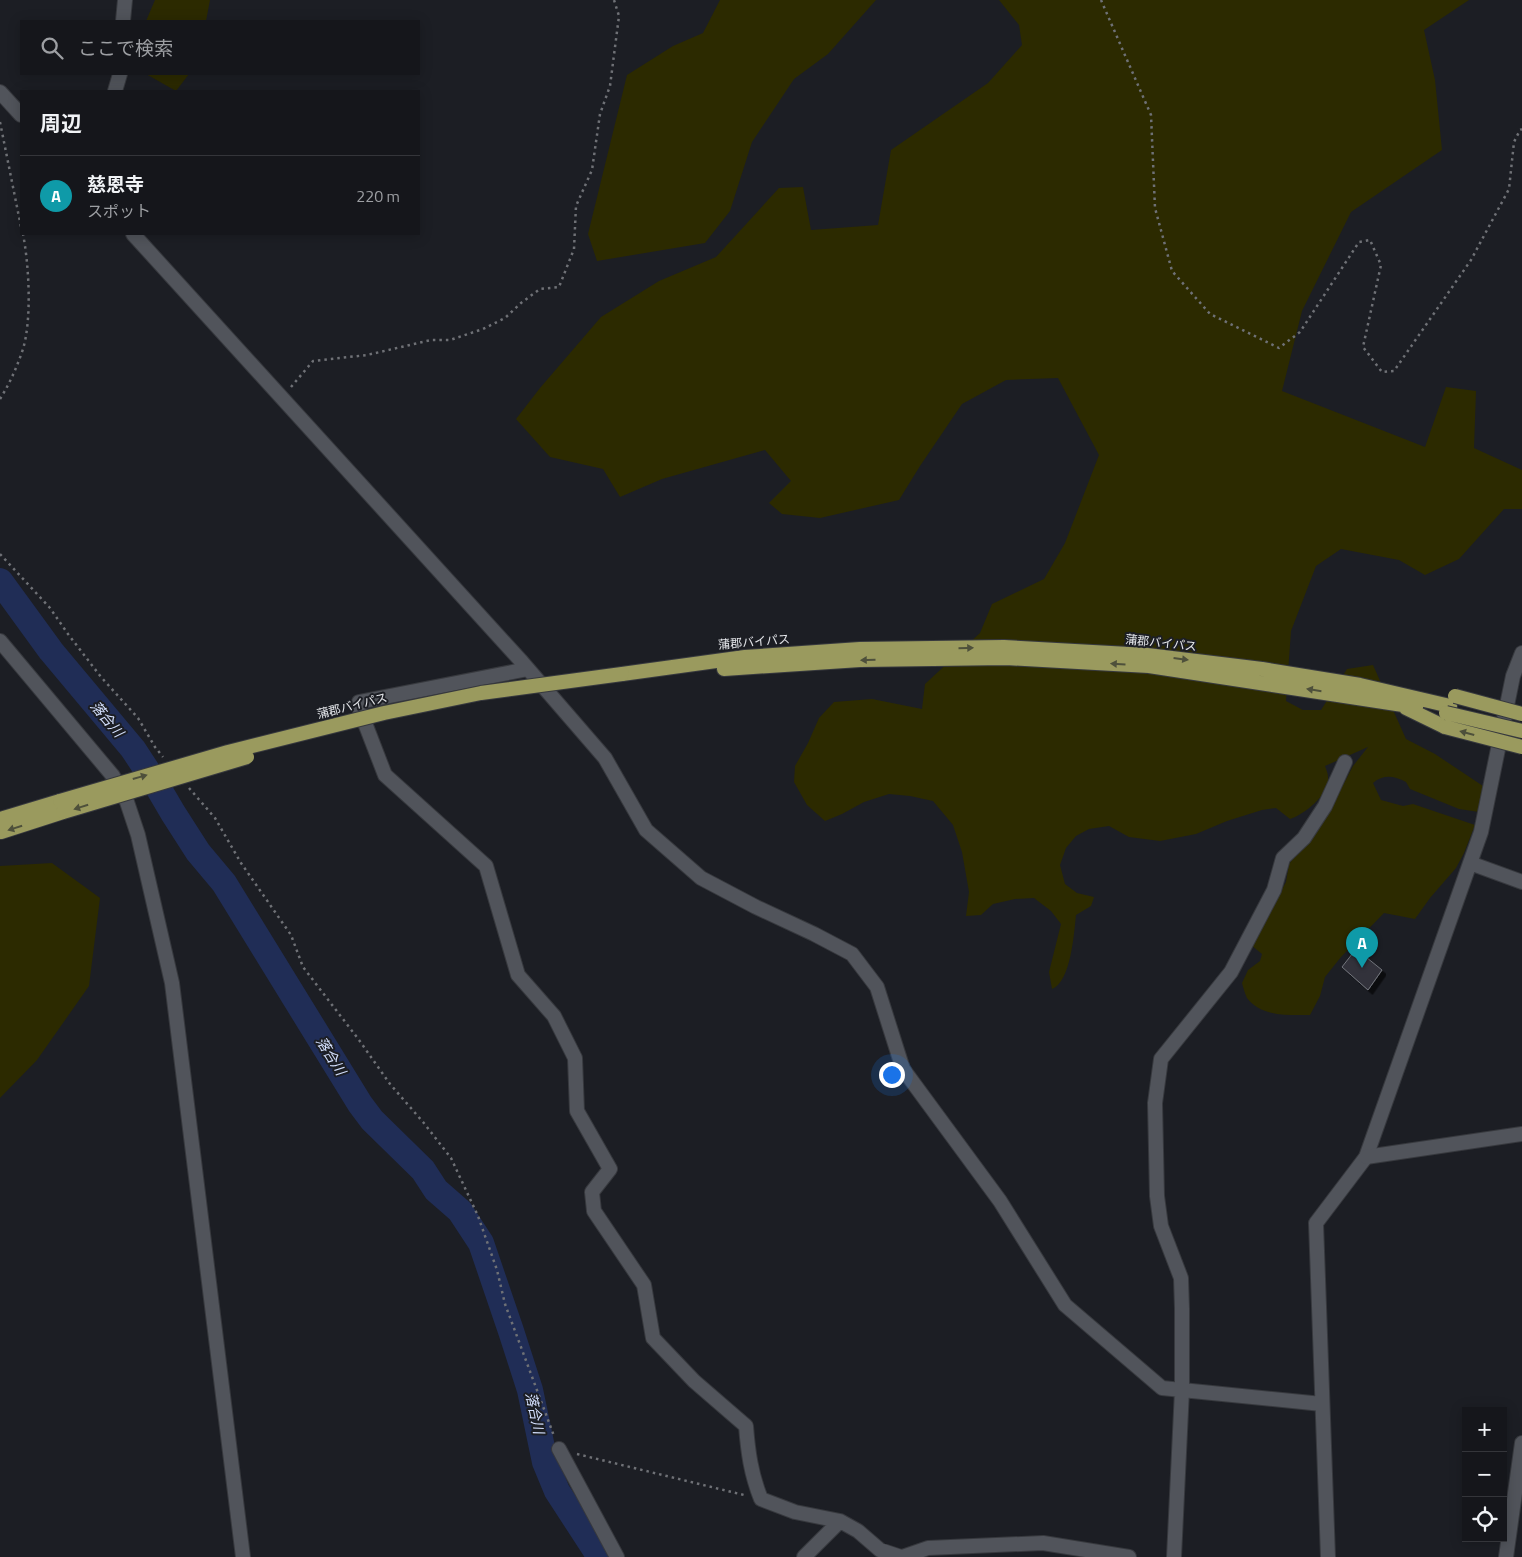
<!DOCTYPE html>
<html lang="ja">
<head>
<meta charset="utf-8">
<style>
	:root { --surface:#15161b; --page:#1e1f24; --text:#f1f3f6; --muted:#9d9fa3; --line:#34353a; --accent:#c1be40 }
	body { margin:0; font-family:"Titillium Web","Noto Sans JP",sans-serif; background:var(--page); color:var(--text) }
	.controls { position:absolute; right:15px; bottom:15px; display:grid; overflow:hidden; border-radius:0px; box-shadow:0 2px 12px #0003 }
	.controls button { width:45px; height:45px; display:grid; place-items:center; padding:0; border:0; border-bottom:1px solid var(--line); background:var(--surface); color:var(--text); font:25px sans-serif }
	.you { position:absolute; left:891px; top:1074px; width:18px; height:18px; margin:-12px; border:4px solid #fff; border-radius:50%; background:#1a73e8; box-shadow:0 0 0 8px #1a73e833 }
	.badge { display:grid; place-items:center; width:32px; height:32px; border-radius:50%; background:var(--accent); color:#fff; font-size:16px; font-weight:700 }
	.pin { position:absolute; translate:-50% -41px; filter:drop-shadow(0 1px 2px #0008) }
	.pin::after { content:''; position:absolute; top:26px; width:18px; height:15px; background:inherit; clip-path:polygon(0 0,100% 0,50% 100%) }
	.list { margin:0; padding:0; list-style:none }
	h2 { display:flex; justify-content:space-between; align-items:center; height:65px; margin:0; padding:0 20px; font-size:21px }
	h2 small { font-size:16px; font-weight:400; color:var(--muted) }
	.list li { display:grid; grid-template-columns:32px 1fr auto; gap:15px; align-items:center; box-sizing:border-box; height:80px; padding:0 20px; border-top:1px solid var(--line) }
	.list b { display:block; font-size:19px; white-space:nowrap }
	.list p { margin:0; font-size:16px; white-space:nowrap; color:var(--muted) }
	.list em { font-size:16px; font-style:normal; color:var(--muted) }
	.icon { flex:none; width:28px; height:28px; fill:none; stroke:currentColor; stroke-width:2; stroke-linecap:round; stroke-linejoin:round }
	.map { position:relative; flex:none; width:1522px; height:1557px; overflow:hidden }
	.search { position:absolute; background:var(--surface); box-shadow:0 2px 12px #0003; left:20px; top:20px; width:400px; height:55px; display:flex; align-items:center; gap:12px; box-sizing:border-box; padding:0 18px; border-radius:0px; color:var(--muted); font-size:19px }
	.panel { position:absolute; background:var(--surface); box-shadow:0 2px 12px #0003; left:20px; top:90px; width:400px; height:145px; border-radius:0px }
	.map>svg:first-child { display:block }
	.green { fill:#2c2a00 }
	.lines { fill:none; stroke-linecap:round; stroke-linejoin:round }
	.river { stroke:#202d56; stroke-width:26 }
	.building { fill:#31333a; stroke:#73757d; filter:url(#shadow) }
	.minor-casing { stroke:#37393e; stroke-width:16 }
	.tertiary-casing { stroke:#37393e; stroke-width:16 }
	.trunk-casing { stroke:#37393e; stroke-width:16 }
	.path { stroke:#6f7176; stroke-width:2.5; stroke-dasharray:2.5 4; stroke-linecap:butt }
	.minor { stroke:#51545b; stroke-width:14 }
	.tertiary { stroke:#51545b; stroke-width:14 }
	.trunk { stroke:#9a9a5e; stroke-width:14 }
	.trunk-bridge-casing { stroke:#37393e; stroke-width:16; stroke-linecap:butt }
	.trunk-bridge { stroke:#9a9a5e; stroke-width:14 }
	.oneway { fill:#4e503b }
	.labels { text-anchor:middle; stroke-width:4; stroke-linejoin:round; paint-order:stroke }
	.street-label { font-size:12px; fill:#e4e6ea; stroke:#1c1e24 }
	.water-label { font-size:14px; font-style:italic; fill:#d5e1ff; stroke:#1c1e24 }
</style>
</head>
<body>
<div class="map">
<svg width="1522" height="1557" viewBox="0 0 1522 1557">
	<defs>
		<filter id="shadow"><feDropShadow dx="4.5" dy="4.5" stdDeviation="0" flood-color="#0009"/></filter>
	</defs>
	<rect width="100%" height="100%" fill="#1c1e24"/>
	<path class="green" d="M155,0H210L206,21H146Z
		M720,0H876L828,54L794,79L752,142L730,211L705,243L597,261L588,234L627,75L673,46L703,33Z
		M999,0H1469L1424,30L1435,80L1442,150L1351,212L1302,311L1282,391L1425,447L1446,387L1476,391L1474,448L1522,470V509H1504L1459,559L1425,575L1399,560L1341,549L1316,566L1291,631L1286,701L1303,710H1321L1347,669L1373,665L1406,739L1435,754L1483,786L1479,812L1459,809L1410,789L1406,782C1394,776 1384,774 1373,783L1381,800L1403,806L1413,804L1475,825L1464,853L1456,868L1430,898L1415,919L1384,913L1341,957L1325,977L1320,996L1310,1015C1289,1015 1261,1017 1247,998C1245,994 1243,987 1242,983L1248,970L1260,961L1262,954L1251,945L1286,882L1289,864L1329,812L1353,766L1368,747L1325,766C1326,769 1328,773 1328,777C1330,794 1305,814 1290,819L1276,808L1262,810L1227,821L1196,834L1160,841L1129,837L1109,826L1089,829L1076,836L1066,848L1060,865L1065,884L1077,893L1094,897L1091,906L1076,915C1074,933 1071,982 1052,989L1049,972L1061,924L1051,911L1034,898L1015,899L993,904L981,915L966,916L969,892L962,852L953,825L933,801L910,796L889,794L864,802L842,814L825,821L807,805L794,782L795,766L808,743L819,718L834,702L872,699L922,709L925,684L980,633L992,604L1044,579L1065,543L1099,455L1058,378L1006,380L962,404L920,466L899,500L820,518L782,514L769,503L791,481L765,450L662,479L620,497L603,469L550,457L516,419L540,388L601,317L659,281L716,257L779,188L803,187L811,230L878,225L891,150L988,83L1022,45L1019,25Z
		M146,74H189L176,91Z
		M52,863L100,898L89,986L37,1060L0,1098V866Z"/>
	<g class="lines">
		<path class="river" d="M0,581L51,651L133,749L156,784L173,813L198,852L224,883L360,1104L372,1120L423,1170L436,1190L460,1211L481,1243L511,1331L530,1390L545,1462L557,1491L600,1557"/>
	</g>
	<path class="building" d="M1356,949L1382,970L1368,990L1342,967Z"/>
	<g class="lines">
		<g class="minor-casing">
			<path id="minor" d="M123,21L125,0
				M115,91L120,74
				M0,92L21,115
				M133,234L522,662L605,758L646,830L701,878L756,907L814,934L852,954L877,987L903,1069L1000,1201L1065,1305L1162,1388L1322,1404
				M528,669L359,702L358,705L385,775L486,866L518,975L554,1016L575,1058L577,1111L610,1169L592,1192L594,1211L644,1285L653,1338L694,1381L746,1426C748,1452 751,1474 761,1499L795,1512L840,1521L858,1531L880,1550L901,1557
				M1470,863L1522,882
				M559,1449L617,1557
				M804,1557L840,1521
				M902,1557L928,1548L1043,1543L1129,1557
				M1174,1557L1182,1390V1309L1181,1278L1161,1226L1157,1196L1155,1103L1161,1059L1231,972L1274,890L1283,858L1304,838L1325,806L1345,762
				M1328,1557L1316,1223L1366,1157L1481,832L1513,676L1522,653
				M1506,1557L1522,1443"/>
		</g>
		<g class="tertiary-casing">
			<path id="tertiary" d="M0,641L113,776L127,802L138,835L172,983L243,1557
				M1366,1157L1522,1134"/>
		</g>
		<g class="trunk-casing">
			<path id="trunk" d="M724,669L860,660L1006,658L1149,666L1416,707
				M622,674L745,657L860,649L1004,647L1147,655L1262,669L1360,685L1450,706
				M1406,708L1445,727
				M0,819L60,801
				M1,832L63,812"/>
		</g>
		<path class="path" d="M1101,0L1151,115L1155,208L1172,271L1210,314L1279,348L1300,332L1359,242L1370,240L1381,265L1363,347L1382,372L1394,371L1471,260L1509,189L1514,142L1520,130L1522,129
			M0,122L21,227
			M291,387L313,361L367,355L431,340H450L483,329L505,318L521,303L540,289L559,287L574,249L576,206L592,170L600,114L610,86L619,16L614,0
			M0,399C10,383 17,367 23,349C32,319 29,265 23,234
			M0,554L50,608L68,634L101,677L138,718L155,747L163,757
			M189,788L215,818L241,863L291,935L303,967L359,1040L390,1084L423,1122L451,1158L478,1216L497,1270L505,1304L554,1436
			M577,1454L744,1495"/>
		<use href="#minor" class="minor"/>
		<use href="#tertiary" class="tertiary"/>
		<use href="#trunk" class="trunk"/>
		<g class="trunk-bridge-casing">
			<path id="trunk-bridge" d="M1455,696L1522,714
				M1446,713L1522,731
				M1445,727L1522,747
				M60,801L228,752L384,713L481,693L622,674
				M63,812L247,757"/>
		</g>
		<use href="#trunk-bridge" class="trunk-bridge"/>
	</g>
	<defs><path id="oneway-solid" d="M-6-.8H1V-3.2L6.5 0L1 3.2V.8H-6Z" transform="scale(1.25)"/></defs>
	<g class="oneway">
		<use href="#oneway-solid" transform="translate(966 648) rotate(-2)"/>
		<use href="#oneway-solid" transform="translate(1181 659) rotate(7)"/>
		<use href="#oneway-solid" transform="translate(868 660) rotate(179)"/>
		<use href="#oneway-solid" transform="translate(1118 664) rotate(-177)"/>
		<use href="#oneway-solid" transform="translate(1314 690) rotate(-171)"/>
		<use href="#oneway-solid" transform="translate(1467 733) rotate(-165)"/>
		<use href="#oneway-solid" transform="translate(140 777) rotate(-16)"/>
		<use href="#oneway-solid" transform="translate(81 807) rotate(163)"/>
		<use href="#oneway-solid" transform="translate(15 828) rotate(162)"/>
	</g>
	<g class="labels">
		<g class="street-label">
			<text transform="translate(754 642) rotate(-5)" y="4">蒲郡バイパス</text>
			<text transform="translate(1161 643) rotate(6)" y="4">蒲郡バイパス</text>
			<text transform="translate(352 706) rotate(-14)" y="4">蒲郡バイパス</text>
		</g>
		<g class="water-label">
			<text transform="translate(107 719) rotate(50)" y="5">落合川</text>
			<text transform="translate(331 1056) rotate(58)" y="5">落合川</text>
			<text transform="translate(535 1413) rotate(78)" y="5">落合川</text>
		</g>
	</g>
</svg>
<div class="controls">
<button>+</button>
<button>−</button>
<button><svg class="icon" aria-label="locate" viewBox="0 0 24 24"><circle cx="12" cy="12" r="6"/><path d="M12 2v4M12 18v4M2 12h4M18 12h4"/></svg></button>
</div>
<div class="you"></div>
<div class="pin badge" style="left:1362px;top:968px;background:#0f9aa8">A</div>
<div class="search"><svg class="icon" aria-label="search" viewBox="0 0 24 24"><circle cx="10" cy="10" r="6"/><path d="M15 15l6 6"/></svg>ここで検索</div>
<section class="panel">
<h2>周辺<small></small></h2>
<ul class="list">
<li><span class="badge" style="background:#0f9aa8">A</span><div><b>慈恩寺</b><p>スポット</p></div><em>220 m</em></li>
</ul>
</section>
</div>
</body>
</html>
